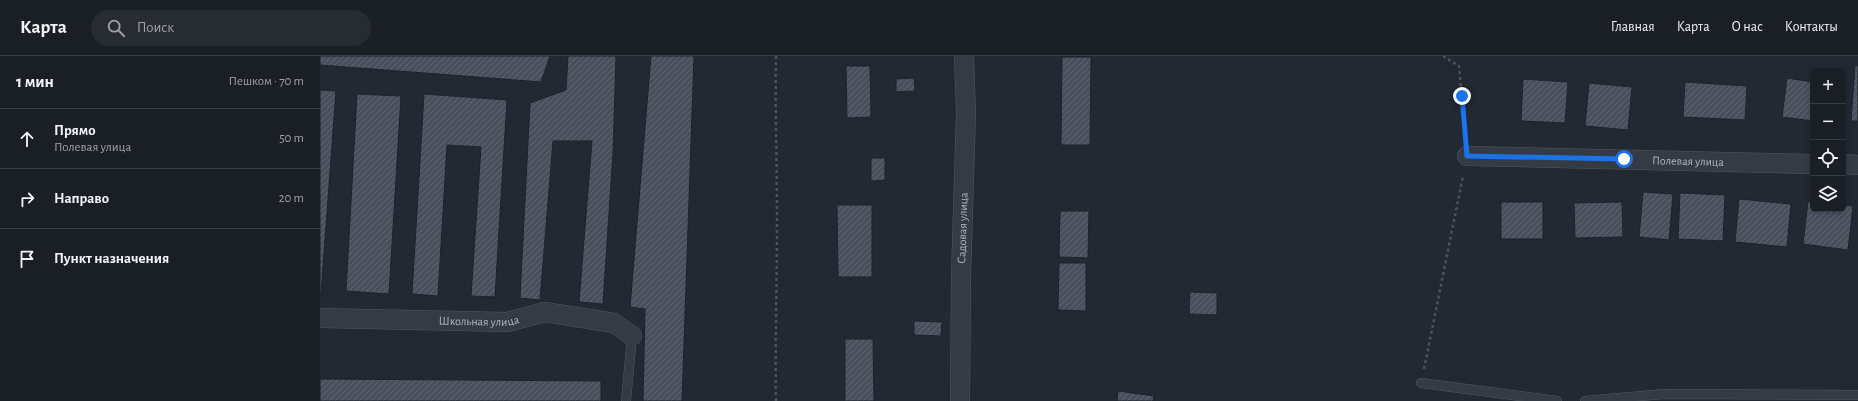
<!DOCTYPE html>
<html lang="ru">
<head>
<meta charset="utf-8">
<style>
	:root { --surface:#1a1f26; --page:#272c32; --text:#f1f3f6; --muted:#9fa2a7; --line:#383d43 }
	body { margin:0; font-family:"Alegreya Sans",sans-serif; background:var(--page); color:var(--text) }
	.controls { position:absolute; right:12px; top:12px; display:grid; overflow:hidden; border-radius:6px; box-shadow:0 2px 6px #0003 }
	.controls button { width:36px; height:36px; display:grid; place-items:center; padding:0; border:0; border-bottom:1px solid var(--line); background:var(--surface); color:var(--text); font:20px sans-serif }
	.stop { position:absolute; width:12px; height:12px; margin:-9px; border:3px solid #1a73e8; border-radius:50%; background:#fff }
	.stop.end { background:#1a73e8; border-color:#fff; box-shadow:0 1px 4px #0008 }
	.list { margin:0; padding:0; list-style:none }
	h2 { display:flex; justify-content:space-between; align-items:center; height:52px; margin:0; padding:0 16px; font-size:17px }
	h2 small { font-size:13px; font-weight:400; color:var(--muted) }
	.list li { display:grid; grid-template-columns:26px 1fr auto; gap:12px; align-items:center; box-sizing:border-box; height:60px; padding:0 16px; border-top:1px solid var(--line) }
	.list b { display:block; font-size:15px; white-space:nowrap }
	.list p { margin:0; font-size:13px; white-space:nowrap; color:var(--muted) }
	.list em { font-size:13px; font-style:normal; color:var(--muted) }
	.icon { flex:none; width:22px; height:22px; fill:none; stroke:currentColor; stroke-width:2; stroke-linecap:round; stroke-linejoin:round }
	.map { position:relative; flex:none; width:1538px; height:345px; overflow:hidden }
	header { display:flex; align-items:center; gap:24px; box-sizing:border-box; height:56px; padding:0 20px; background:var(--surface); border-bottom:1px solid var(--line) }
	header strong { font-size:19px }
	nav { display:flex; gap:22px; margin-inline-start:auto; font-size:14px }
	.search { width:280px; height:36px; background:var(--page); display:flex; align-items:center; gap:10px; box-sizing:border-box; padding:0 14px; border-radius:22px; color:var(--muted); font-size:15px }
	main { display:flex }
	aside { flex:1; background:var(--surface) }
	.map>svg:first-child { display:block }
	.building { fill:url(#building-hatch); stroke:#1d222b }
	.lines { fill:none; stroke-linecap:round; stroke-linejoin:round }
	.lane-casing { stroke:#535862; stroke-width:10 }
	.street-casing { stroke:#535862; stroke-width:20 }
	.path { stroke:#485659; stroke-width:2.5; stroke-dasharray:3 3; stroke-linecap:butt }
	.lane { stroke:#353b44; stroke-width:9 }
	.street { stroke:#353b44; stroke-width:19 }
	.route { stroke:#1a73e8; stroke-width:5 }
	.labels { text-anchor:middle; stroke-width:3.5; stroke-linejoin:round; paint-order:stroke }
	.street-label { font-size:12px; fill:#b0b5c1; stroke:#1b2029 }
</style>
</head>
<body>
<header>
<strong>Карта</strong>
<div class="search"><svg class="icon" aria-label="search" viewBox="0 0 24 24"><circle cx="10" cy="10" r="6"/><path d="M15 15l6 6"/></svg>Поиск</div>
<nav><a>Главная</a><a>Карта</a><a>О нас</a><a>Контакты</a></nav>
</header>
<main>
<aside>
<h2>1 мин<small>Пешком · 70 m</small></h2>
<ul class="list">
<li><svg class="icon" aria-label="ahead" viewBox="0 0 24 24"><path d="M12 20V5M6 11l6-6 6 6"/></svg><div><b>Прямо</b><p>Полевая улица</p></div><em>50 m</em></li>
<li><svg class="icon" aria-label="right" viewBox="0 0 24 24"><path d="M7 20v-9h11M14 6l5 5-5 5"/></svg><div><b>Направо</b></div><em>20 m</em></li>
<li><svg class="icon" aria-label="arrive" viewBox="0 0 24 24"><path d="M6 21V4h12l-3 4 3 4H6"/></svg><div><b>Пункт назначения</b></div></li>
</ul>
</aside>
<div class="map">
<svg width="1538" height="345" viewBox="0 0 1538 345">
	<defs>
		<pattern id="building-hatch" width="6" height="6" patternUnits="userSpaceOnUse"><rect width="6" height="6" fill="#49505d"/><path d="M-1 1l2-2M0 6l6-6M5 7l2-2" fill="none" stroke="#616772"/></pattern>
	</defs>
	<rect width="100%" height="100%" fill="#222933"/>
	<path class="building" d="M0,0H230L221,26L0,9Z
		M248,0H296L293,97L283,248L259,246L272,85H233L220,244L200,242L210,47L246,34Z
		M331,0H374L362,345H323L325,253L310,251Z
		M742,1H771L770,89H741Z
		M526,10H550L551,61L527,62Z
		M1535,10H1538V65H1531Z
		M594,22L595,35L576,36V23Z
		M1467,22L1493,26V65L1462,61Z
		M1203,23L1248,26L1245,67L1201,65Z
		M1365,26L1427,30L1425,64L1363,61Z
		M1269,27L1312,31L1308,74L1265,70Z
		M0,34L16,35L1,238H0Z
		M37,38L81,40L69,238L26,235Z
		M104,38L187,44L175,241L151,240L161,91L127,89L118,240L92,238Z
		M551,102H565V124L551,125Z
		M1323,136L1353,138L1349,184L1319,181Z
		M1360,137L1405,139L1403,185L1358,183Z
		M1419,143L1471,148L1467,191L1415,186Z
		M1488,145L1493,146V153H1523V149L1533,150L1528,194L1483,188Z
		M1181,146H1223V183H1181Z
		M1302,146L1303,181L1255,182L1254,147Z
		M517,149H552V221H518Z
		M740,155H769L768,202L739,201Z
		M739,207H766V255L738,254Z
		M870,236L897,237V259L869,258Z
		M594,265L622,266L621,280L594,279Z
		M525,283H553L554,345H525Z
		M0,323L281,325V345H0Z
		M798,335L834,340L833,345H797Z"/>
	<g class="lines">
		<g class="lane-casing">
			<path id="lane" d="M1101,327L1237,345
				M306,345L312,280
				M1265,345L1344,338L1538,339"/>
		</g>
		<g class="street-casing">
			<g id="street">
				<path id="s1" d="M1147,100L1493,108"/>
				<path d="M1523,108L1538,109"/>
				<path id="s2" d="M0,262L187,266L225,256L294,267L312,280"/>
				<path id="s3" d="M640,345L641,220L646,57L644,0"/>
			</g>
		</g>
		<path class="path" d="M1123,0L1139,10L1145,81
			M1104,313L1143,120
			M456,345C455,284 457,224 457,163C457,109 455,55 456,0"/>
		<use href="#lane" class="lane"/>
		<use href="#street" class="street"/>
	</g>
	<g class="lines">
		<path class="route" d="M1142,40L1147,100L1304,103"/>
	</g>
	<g class="labels">
		<g class="street-label">
			<text dy="4" stroke="none"><textPath href="#s1" startOffset="221">Полевая улица</textPath></text>
			<text dy="4" stroke="none"><textPath href="#s3" startOffset="173">Садовая улица</textPath></text>
			<text dy="4" stroke="none"><textPath href="#s2" startOffset="159">Школьная улица</textPath></text>
		</g>
	</g>
</svg>
<div class="controls">
<button>+</button>
<button>−</button>
<button><svg class="icon" aria-label="locate" viewBox="0 0 24 24"><circle cx="12" cy="12" r="6"/><path d="M12 2v4M12 18v4M2 12h4M18 12h4"/></svg></button>
<button><svg class="icon" aria-label="layers" viewBox="0 0 24 24"><path d="M12 4l9 5-9 5-9-5zM3 14l9 5 9-5"/></svg></button>
</div>
<div class="stop" style="left:1304px;top:103px"></div>
<div class="stop end" style="left:1142px;top:40px"></div>
</div>
</main>
</body>
</html>
